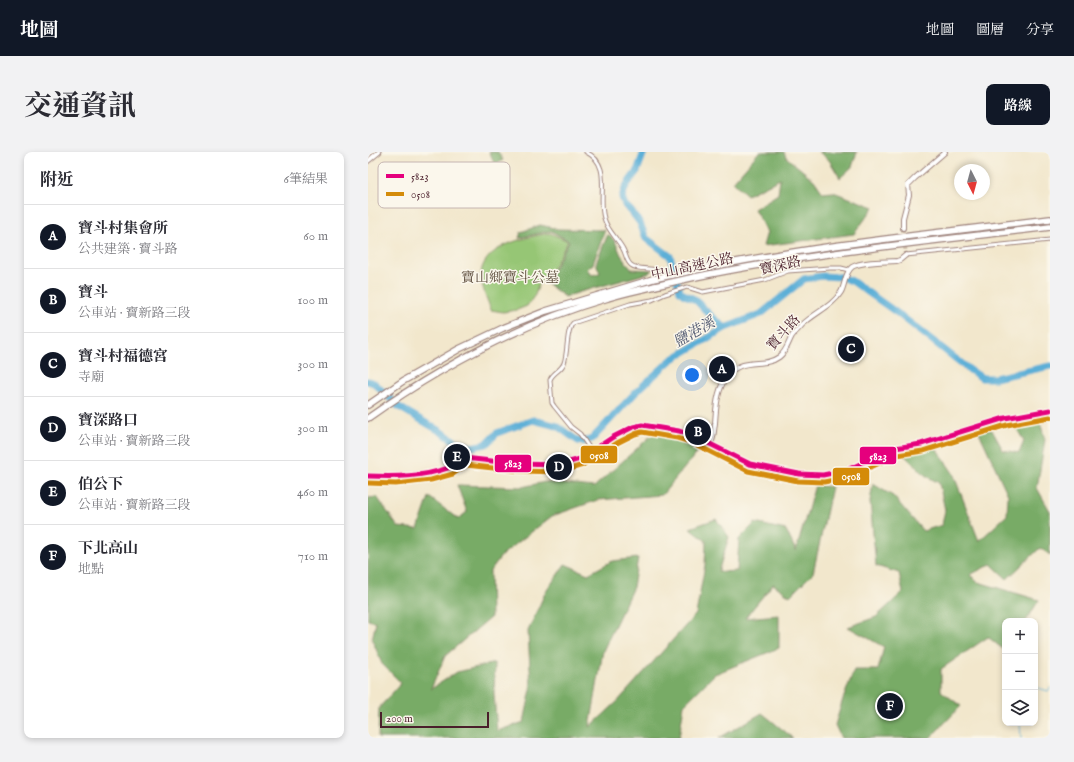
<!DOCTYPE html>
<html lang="zh-TW">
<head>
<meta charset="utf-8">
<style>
	:root { --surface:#fff; --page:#f2f2f3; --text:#2b2b33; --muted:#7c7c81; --line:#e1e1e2; --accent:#111827 }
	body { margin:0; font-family:"IM FELL English","Noto Serif TC",serif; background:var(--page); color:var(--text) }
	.controls { position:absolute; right:12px; bottom:12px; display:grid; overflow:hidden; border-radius:8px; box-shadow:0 2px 6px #0003 }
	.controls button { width:36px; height:36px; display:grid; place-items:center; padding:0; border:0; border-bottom:1px solid var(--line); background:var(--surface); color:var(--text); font:20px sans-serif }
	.compass { position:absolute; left:586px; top:12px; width:36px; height:36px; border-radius:50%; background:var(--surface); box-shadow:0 2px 6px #0003; rotate:174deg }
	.scale { position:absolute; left:12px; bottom:10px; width:109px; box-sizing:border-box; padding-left:4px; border:2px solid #4a1f2b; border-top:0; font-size:11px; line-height:14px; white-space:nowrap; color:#4a1f2b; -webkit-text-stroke:3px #fbf7ec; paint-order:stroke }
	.you { position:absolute; left:324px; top:223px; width:14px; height:14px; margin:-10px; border:3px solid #fff; border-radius:50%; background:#1a73e8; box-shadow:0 0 0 6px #1a73e833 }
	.badge { display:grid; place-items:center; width:26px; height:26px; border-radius:50%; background:var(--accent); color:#fff; font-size:13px; font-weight:700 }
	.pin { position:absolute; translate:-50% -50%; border:2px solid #fff; box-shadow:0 1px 4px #0006 }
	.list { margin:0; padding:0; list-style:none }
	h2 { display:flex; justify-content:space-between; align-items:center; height:52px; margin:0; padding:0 16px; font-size:17px }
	h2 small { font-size:13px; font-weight:400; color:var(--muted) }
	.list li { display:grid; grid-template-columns:26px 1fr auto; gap:12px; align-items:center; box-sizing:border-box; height:64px; padding:0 16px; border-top:1px solid var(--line) }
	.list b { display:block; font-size:15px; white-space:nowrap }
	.list p { margin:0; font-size:13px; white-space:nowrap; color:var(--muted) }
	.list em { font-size:13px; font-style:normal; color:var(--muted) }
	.icon { flex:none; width:22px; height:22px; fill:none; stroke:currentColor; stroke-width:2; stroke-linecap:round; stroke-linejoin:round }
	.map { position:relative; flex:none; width:682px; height:586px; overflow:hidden; border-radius:8px }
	header { display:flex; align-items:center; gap:24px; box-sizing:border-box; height:56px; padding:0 20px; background:var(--accent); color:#fff }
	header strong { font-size:19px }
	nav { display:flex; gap:22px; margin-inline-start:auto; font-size:14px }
	.intro { display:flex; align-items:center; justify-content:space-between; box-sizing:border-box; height:96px; padding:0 24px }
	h1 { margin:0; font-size:28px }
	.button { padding:10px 18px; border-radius:8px; background:var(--accent); color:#fff; font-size:14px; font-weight:700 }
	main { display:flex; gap:24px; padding:0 24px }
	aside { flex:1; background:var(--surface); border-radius:8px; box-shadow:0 2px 6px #0003 }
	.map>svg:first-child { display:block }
	.green { fill:#96c675; stroke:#707250 }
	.forest { fill:#78ab66; stroke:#616548 }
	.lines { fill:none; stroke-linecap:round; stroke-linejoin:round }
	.stream { stroke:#5cafd7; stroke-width:1 }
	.river { stroke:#5cafd7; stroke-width:7 }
	.secondary-tunnel { stroke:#d0bfac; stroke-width:4; stroke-dasharray:4 2; stroke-linecap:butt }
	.street-casing { stroke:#9e837c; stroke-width:5 }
	.secondary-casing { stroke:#9e837c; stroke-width:6 }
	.highway-casing { stroke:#9e837c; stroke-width:8 }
	.street { stroke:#fff; stroke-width:3 }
	.secondary { stroke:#fff; stroke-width:4 }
	.highway { stroke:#fff; stroke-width:5.5 }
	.highway-bridge-casing { stroke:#9e837c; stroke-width:8; stroke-linecap:butt }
	.highway-bridge { stroke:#fff; stroke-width:5.5 }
	.bus-1-casing { stroke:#fbf7ec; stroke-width:8 }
	.bus-2-casing { stroke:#fbf7ec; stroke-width:8 }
	.bus-1 { stroke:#e5007d; stroke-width:5 }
	.bus-2 { stroke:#d48b09; stroke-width:5 }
	.labels { text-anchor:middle; stroke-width:3; stroke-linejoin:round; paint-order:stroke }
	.street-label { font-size:14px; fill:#4a1f2b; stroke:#fbf7ec }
	.park-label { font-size:14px; fill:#615141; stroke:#fbf7ec }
	.water-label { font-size:15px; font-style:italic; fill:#515970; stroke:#fbf7ec }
	.key { fill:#fbf7ec; stroke:#c6b6b2; stroke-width:1 }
	.key-label { font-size:11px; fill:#4a1f2b }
	.line-badge { stroke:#fbf7ec; stroke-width:1.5 }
	.badge-label { font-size:11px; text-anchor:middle; font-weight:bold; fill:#fff }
</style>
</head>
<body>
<header>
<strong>地圖</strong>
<nav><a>地圖</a><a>圖層</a><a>分享</a></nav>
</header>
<div class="intro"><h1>交通資訊</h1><a class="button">路線</a></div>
<main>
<aside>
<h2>附近<small>6筆結果</small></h2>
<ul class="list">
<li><span class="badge">A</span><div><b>寶斗村集會所</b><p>公共建築 · 寶斗路</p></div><em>60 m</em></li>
<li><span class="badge">B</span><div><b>寶斗</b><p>公車站 · 寶新路三段</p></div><em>100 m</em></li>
<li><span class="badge">C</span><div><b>寶斗村福德宮</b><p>寺廟</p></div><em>300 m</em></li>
<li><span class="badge">D</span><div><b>寶深路口</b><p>公車站 · 寶新路三段</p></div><em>300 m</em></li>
<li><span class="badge">E</span><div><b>伯公下</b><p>公車站 · 寶新路三段</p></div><em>460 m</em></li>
<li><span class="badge">F</span><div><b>下北高山</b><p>地點</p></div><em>710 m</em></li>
</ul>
</aside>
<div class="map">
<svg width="682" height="586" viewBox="0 0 682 586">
	<rect width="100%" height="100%" fill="#fbf7ec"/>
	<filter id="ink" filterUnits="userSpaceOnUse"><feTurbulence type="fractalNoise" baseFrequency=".025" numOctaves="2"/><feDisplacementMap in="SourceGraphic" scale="8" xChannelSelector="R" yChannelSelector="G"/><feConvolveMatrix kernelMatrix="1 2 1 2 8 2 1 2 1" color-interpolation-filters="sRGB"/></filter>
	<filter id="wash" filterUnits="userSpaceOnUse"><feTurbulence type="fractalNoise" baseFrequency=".012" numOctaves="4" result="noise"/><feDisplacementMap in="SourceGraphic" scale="16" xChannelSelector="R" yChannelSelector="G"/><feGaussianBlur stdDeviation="0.9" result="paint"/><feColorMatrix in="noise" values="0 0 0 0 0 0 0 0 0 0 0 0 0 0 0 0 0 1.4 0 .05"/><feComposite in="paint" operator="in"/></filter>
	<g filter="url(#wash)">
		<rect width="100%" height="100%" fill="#f2e7cc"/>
		<path class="green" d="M182,81L200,89L184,118L171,132L167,143L159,154L149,158L135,160L123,158C119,147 110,128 114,116C122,92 159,85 182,81Z"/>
		<path class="forest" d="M121,0H130L135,8L127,13Z
			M391,0H416L418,5L446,28L455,41L465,40L506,55L486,82L395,94L399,80L386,57L410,42L412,27L379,43L365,30Z
			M451,0H489L484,15L472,26L461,8Z
			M172,73L190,77L237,78L225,112L219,117L224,123L232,121L228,111L240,82L247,89L253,103L263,117L284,118L281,121L212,140L197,145L177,130L186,117L201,89L183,79L151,86L153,80Z
			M671,266L677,288L669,336L682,359V403L672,396L639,427L623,412L602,423L610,430L671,448L658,469H637L636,498L620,485L573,517V539L593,554L562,586H473L467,573L474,550L486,518H510L516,495L480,475L508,465L535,440L531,421L508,414L502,349L505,332L525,344L555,379L574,373L577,358L571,331L558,324L534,301L566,293L585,321L611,389L639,363L640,343L610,278H624L635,298L651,301L656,289L643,267Z
			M286,281L332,297L294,343L230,348L184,364L134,403L122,419L123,465L77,504L63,537L89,520L127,511L126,542L129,579L156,570L163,537L160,479L177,441L197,412L220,422L244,409L270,406L265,435L235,499L222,575L250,549L328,462L337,413L338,389L322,376L348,367L361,385L350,420L369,419L371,387L387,371L418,378L428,399L447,333L464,335L445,421L422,444L405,432L377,466L411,463V496L347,522L316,553L311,586H10L11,556L33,531L14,512L4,487L8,470L0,468V346L9,345L30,375L50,377L61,345L90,367L99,360L89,333L154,335L177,330L226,335Z
			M394,561L425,586H351Z"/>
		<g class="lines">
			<path class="stream" d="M667,535L680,539L682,536
				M652,571L653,586"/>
			<path class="river" d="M276,0L269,19L258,34L254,45L257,53L263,59L272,71L278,86L302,104L312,139L315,142L328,148L341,162L357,176
				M0,229L6,231L31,255L70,278L87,289L103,295L118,292L129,281L165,268L189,274L210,289L215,290L224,287L268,240L303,208L357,176L393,162L436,127L454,124L473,125L484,129L532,163L602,218L614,226H627L682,214"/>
		</g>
	</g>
	<g filter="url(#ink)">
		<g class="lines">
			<path class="secondary-tunnel" d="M535,76L538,103"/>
			<g class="street-casing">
				<path id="street" d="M218,0C245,13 229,43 236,66C239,78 249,86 255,97C258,102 258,109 263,113C269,118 281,116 287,118L290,120L292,126
					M538,103L682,88
					M224,300L212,282L203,275L186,254L184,251L182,228C184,221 193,219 196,211C200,201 198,178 205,171L262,152L284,148L297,142L319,135L335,140L397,128L420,119L462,116H473L481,118"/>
			</g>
			<g class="secondary-casing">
				<path id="secondary" d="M0,9L11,0
					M535,76V66L541,43L540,33L547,26L577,0
					M343,292C346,285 346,278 347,271C348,256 349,240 357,227C372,203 395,217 411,205C419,199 420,191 424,184C427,180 431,177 434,173C446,161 465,154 473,140C477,133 477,120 484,115C494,109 516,110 529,109L532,108L538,103
					M0,324L28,325L61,321L82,316L96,306L152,312L191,313L212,307L245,285L265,275L274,273L311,279L326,284L382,312L431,322L455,323L479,318L527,296L553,292L637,266L682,258"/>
			</g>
			<g class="highway-casing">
				<path id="highway" d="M318,120C438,94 560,82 682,67
					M327,125C444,101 563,89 682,75
					M0,253L35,229L91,197L135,176L178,159L285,127
					M0,266C73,214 153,171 240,146C255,141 271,138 287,134"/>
			</g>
			<use href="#street" class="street"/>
			<use href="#secondary" class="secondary"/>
			<use href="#highway" class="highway"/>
			<g class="highway-bridge-casing">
				<path id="highway-bridge" d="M285,127L318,120
					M287,134L327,125"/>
			</g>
			<use href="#highway-bridge" class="highway-bridge"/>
			<g class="bus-1-casing">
				<path id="bus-1" d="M0,324C27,325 55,325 80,316C86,314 91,309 96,306L152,312L191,313L212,307L245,285L265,275L274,273L311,279L326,284L382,312L431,322L455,323L479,318L527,296L553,292L637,266L682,258"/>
			</g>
			<g class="bus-2-casing">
				<path id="bus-2" d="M0,331L28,332L63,328L85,322L98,313L151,319L192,320L215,313L249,291L267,282L274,280L309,286L323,290L380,319L430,329L456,330L481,325L529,303L555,299L639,273L682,265"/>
			</g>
			<use href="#bus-1" class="bus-1"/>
			<use href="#bus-2" class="bus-2"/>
		</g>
	</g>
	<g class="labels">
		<g class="street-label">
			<text transform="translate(412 113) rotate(-13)" y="5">寶深路</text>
			<text transform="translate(324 114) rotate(-12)" y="5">中山高速公路</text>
			<text transform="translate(415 180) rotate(-48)" y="5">寶斗路</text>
		</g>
		<g class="park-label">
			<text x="142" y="130">寶山鄉寶斗公墓</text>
		</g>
		<g class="water-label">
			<text transform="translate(326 180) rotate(-30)" y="5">鹽港溪</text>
		</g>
	</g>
	<rect x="10" y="10" width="132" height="46" rx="6" class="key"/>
	<rect x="18" y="22" width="18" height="4" fill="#e5007d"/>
	<rect x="18" y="40" width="18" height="4" fill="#d48b09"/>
	<g class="key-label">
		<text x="43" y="28">5823</text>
		<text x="43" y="46">0508</text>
	</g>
	<g class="line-badge">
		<rect x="212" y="293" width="38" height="19" rx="4" fill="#d48b09"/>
		<rect x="491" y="294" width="38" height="19" rx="4" fill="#e5007d"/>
		<rect x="126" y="302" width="38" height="19" rx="4" fill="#e5007d"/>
		<rect x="464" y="315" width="38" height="19" rx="4" fill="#d48b09"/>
	</g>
	<g class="badge-label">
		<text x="231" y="307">0508</text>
		<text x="510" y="308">5823</text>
		<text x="145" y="315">5823</text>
		<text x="483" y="328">0508</text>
	</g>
</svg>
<div class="controls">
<button>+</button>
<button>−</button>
<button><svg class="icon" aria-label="layers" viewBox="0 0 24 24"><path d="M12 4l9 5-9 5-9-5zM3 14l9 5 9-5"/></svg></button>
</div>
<svg class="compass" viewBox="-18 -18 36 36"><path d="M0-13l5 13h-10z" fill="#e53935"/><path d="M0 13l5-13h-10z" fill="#7c7c81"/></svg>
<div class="scale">200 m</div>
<div class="you"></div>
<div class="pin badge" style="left:354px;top:217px">A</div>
<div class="pin badge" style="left:330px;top:280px">B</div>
<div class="pin badge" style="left:483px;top:197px">C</div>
<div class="pin badge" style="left:191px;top:315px">D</div>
<div class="pin badge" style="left:89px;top:305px">E</div>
<div class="pin badge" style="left:522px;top:554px">F</div>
</div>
</main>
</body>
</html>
